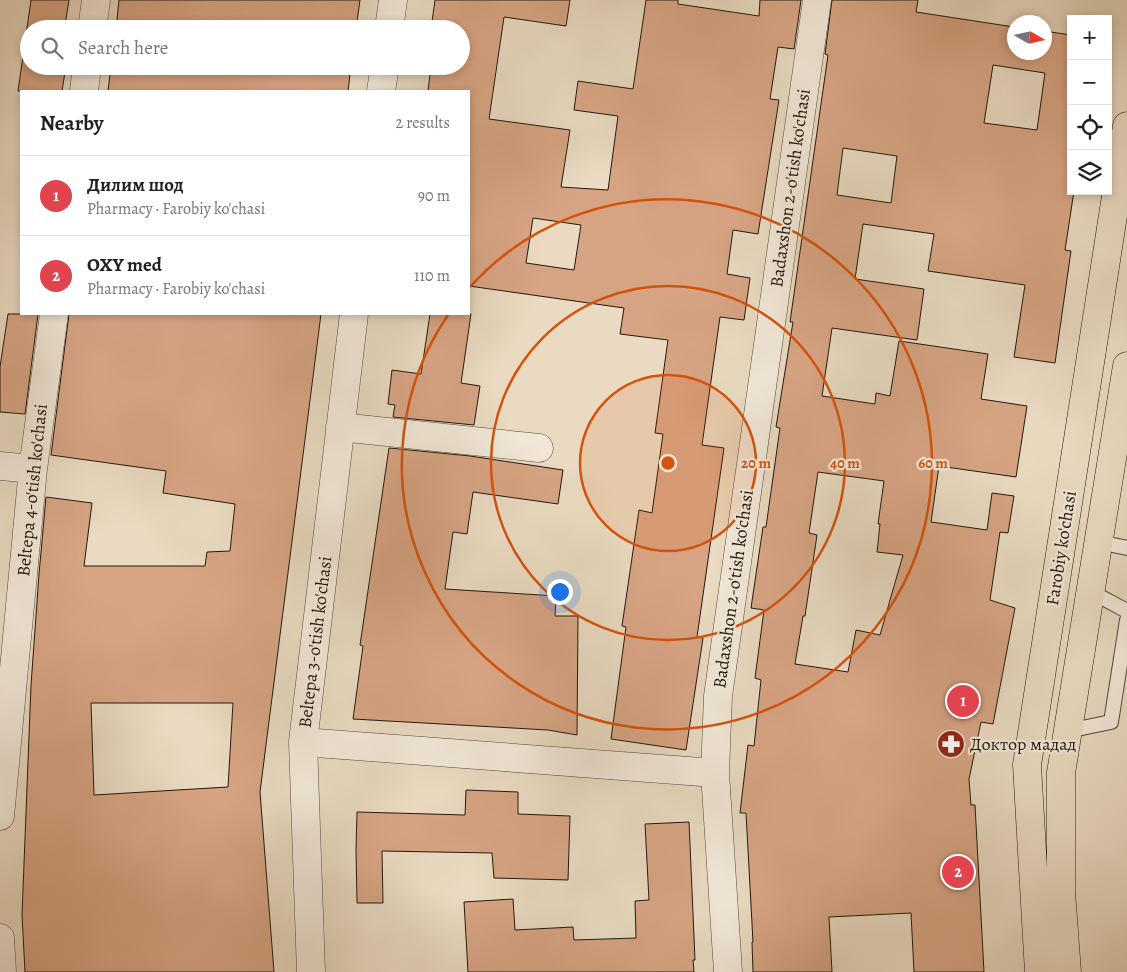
<!DOCTYPE html>
<html lang="en">
<head>
<meta charset="utf-8">
<style>
	:root { --surface:#fff; --page:#f6f6f6; --text:#202124; --muted:#757577; --line:#e0e0e0; --accent:#db2777 }
	body { margin:0; font-family:Alegreya,serif; background:var(--page); color:var(--text) }
	.controls { position:absolute; right:15px; top:15px; display:grid; overflow:hidden; border-radius:0px; box-shadow:0 2px 8px #0003 }
	.controls button { width:45px; height:45px; display:grid; place-items:center; padding:0; border:0; border-bottom:1px solid var(--line); background:var(--surface); color:var(--text); font:25px sans-serif }
	.compass { position:absolute; left:1007px; top:15px; width:45px; height:45px; border-radius:50%; background:var(--surface); box-shadow:0 2px 8px #0003; rotate:99deg }
	.you { position:absolute; left:559px; top:591px; width:18px; height:18px; margin:-12px; border:4px solid #fff; border-radius:50%; background:#1a73e8; box-shadow:0 0 0 8px #1a73e833 }
	.badge { display:grid; place-items:center; width:32px; height:32px; border-radius:50%; background:var(--accent); color:#fff; font-size:16px; font-weight:700 }
	.pin { position:absolute; translate:-50% -50%; border:2px solid #fff; box-shadow:0 1px 5px #0006 }
	.list { margin:0; padding:0; list-style:none }
	h2 { display:flex; justify-content:space-between; align-items:center; height:65px; margin:0; padding:0 20px; font-size:21px }
	h2 small { font-size:16px; font-weight:400; color:var(--muted) }
	.list li { display:grid; grid-template-columns:32px 1fr auto; gap:15px; align-items:center; box-sizing:border-box; height:80px; padding:0 20px; border-top:1px solid var(--line) }
	.list b { display:block; font-size:19px; white-space:nowrap }
	.list p { margin:0; font-size:16px; white-space:nowrap; color:var(--muted) }
	.list em { font-size:16px; font-style:normal; color:var(--muted) }
	.icon { flex:none; width:28px; height:28px; fill:none; stroke:currentColor; stroke-width:2; stroke-linecap:round; stroke-linejoin:round }
	.map { position:relative; flex:none; width:1127px; height:972px; overflow:hidden }
	.search { position:absolute; background:var(--surface); box-shadow:0 2px 8px #0003; left:20px; top:20px; width:450px; height:55px; display:flex; align-items:center; gap:12px; box-sizing:border-box; padding:0 18px; border-radius:28px; color:var(--muted); font-size:19px }
	.panel { position:absolute; background:var(--surface); box-shadow:0 2px 8px #0003; left:20px; top:90px; width:450px; height:225px; border-radius:0px }
	.map>svg:first-child { display:block }
	.building { fill:#d7a483; stroke:#21190f; fill-rule:evenodd }
	.lines { fill:none; stroke-linecap:round; stroke-linejoin:round }
	.lane-casing { stroke:#53493c; stroke-width:16 }
	.street-casing { stroke:#53493c; stroke-width:29 }
	.primary-casing { stroke:#21190f; stroke-width:29 }
	.lane { stroke:#f1e7d7; stroke-width:14 }
	.street { stroke:#f1e7d7; stroke-width:28 }
	.primary { stroke:#e9dac1; stroke-width:28 }
	.ring { fill:none; stroke:#d4530c; stroke-width:2.5 }
	.labels { text-anchor:middle; stroke-width:4.5; stroke-linejoin:round; paint-order:stroke }
	.street-label { font-size:18px; fill:#21190f; stroke:#f1e7d7 }
	.poi-label { font-size:18px; fill:#21190f; stroke:#f1e7d7; text-anchor:start }
	.centre { fill:#d4530c; stroke:#f1e7d7; stroke-width:2.5 }
	.ring-label { font-size:15px; text-anchor:middle; font-weight:bold; fill:#d4530c; stroke:#f1e7d7; stroke-width:4.5; stroke-linejoin:round; paint-order:stroke }
</style>
</head>
<body>
<div class="map">
<svg width="1127" height="972" viewBox="0 0 1127 972">
	<rect width="100%" height="100%" fill="#e9dac1"/>
	<filter id="stains"><feTurbulence type="fractalNoise" baseFrequency=".004" numOctaves="4"/><feColorMatrix values="0 0 0 0 .2 0 0 0 0 .09 0 0 0 0 .02 0 0 0 .5 -.17"/></filter>
	<radialGradient id="worn" r=".72"><stop offset=".6" stop-color="#630" stop-opacity="0"/><stop offset="1" stop-color="#630" stop-opacity=".3"/></radialGradient>
	<path class="building" d="M31,0H69L65,25L72,26L71,29H29V66H66L62,91H18Z
		M119,0H360L356,29H116Z
		M435,0H570L566,26L504,17L489,119L570,130L561,187L608,190L618,116L574,110L578,81L633,89L646,0H678V4L759,16L760,0H801L794,49L778,47L770,99L779,100L758,234L733,230L727,274L750,278L744,320L720,317L702,445L724,448L697,637L703,638L686,750L611,739L626,627L622,626L639,510L652,513L663,434L655,433L668,340L620,334L624,308L469,286V91H428L431,66H461V29H431ZM533,218L581,225L574,270L526,263Z
		M832,0H918L916,12L1014,27V52H1044V31L1071,35V191H1074L1065,250L1071,251L1055,363L1014,357L1025,285L928,271L934,234L863,224L855,279L924,289L917,340L832,328L822,396L875,404L876,393L890,396L899,341L988,354L981,399L1027,406L1016,477L939,466L931,522L987,530L992,493L1014,496L1008,533L1000,532L990,600L1015,608L993,724L981,722L969,779L971,805H975L984,972H914L911,913L829,917L832,972H753L752,942H753L746,813H740L748,745L754,746L761,680L755,678L764,610L751,608L763,527H766L780,428L776,427L793,322H790L828,55L825,54ZM993,65L1045,73L1037,130L984,123ZM843,148L897,156L891,203L837,195ZM818,472L884,481L878,524H880L877,552L903,555L880,635L856,630L848,672L795,664L803,616H805L817,535L809,533Z
		M111,66H351L348,91H108Z
		M8,314H38L25,414L0,412V367Z
		M69,314H321L260,792L274,972H25L22,915L31,685L39,574L46,497L92,503L84,566H205L207,552L230,551L235,504L163,493L166,471L51,455ZM91,703H233L228,787L94,795Z
		M430,314H471L461,383L480,386L474,425L393,417L395,405L388,404L392,370L421,374Z
		M389,448L470,456L563,470L558,504L473,492L467,534L453,532L445,589L556,596L555,616H578L577,735L548,730L353,719L363,646L360,645Z
		M466,790L518,792V814L570,816L568,880L494,878L492,853L382,851L383,903H357L356,850L357,812L465,815Z
		M689,822L695,960H693L694,972H468L464,902L513,899L515,930L573,927L574,940L636,938L635,901L649,900L645,824Z"/>
	<g class="lines">
		<g class="lane-casing">
			<path id="lane" d="M1098,542L1127,548
				M1090,591L1099,596L1127,611
				M1067,734L1077,729L1111,722L1127,620"/>
		</g>
		<g class="street-casing">
			<path id="street" d="M92,29L96,0
				M389,29L393,0
				M84,91L87,66
				M381,91L385,66
				M340,427L539,448
				M0,466L33,469
				M303,742L715,773
				M0,816L33,469L54,314
				M0,938L2,972
				M311,972L303,742L354,314
				M728,972L715,773L718,696L817,0"/>
		</g>
		<g class="primary-casing">
			<path id="primary" d="M1039,972L1027,765L1127,126
				M1067,972L1061,892V773L1127,366"/>
		</g>
		<use href="#lane" class="lane"/>
		<use href="#street" class="street"/>
		<use href="#primary" class="primary"/>
	</g>
	<circle cx="668" cy="463" r="88" fill="#d4530c" fill-opacity=".12"/>
	<g class="ring">
		<circle cx="668" cy="463" r="88"/>
		<circle cx="668" cy="463" r="177"/>
		<path d="M470 287A265 265 0 1 1 448 315"/>
	</g>
	<defs>
		<g id="pharmacy-disc" transform="scale(1.4375)"><circle r="9.5" fill="#8f2418" stroke="#f1e7d7"/><path d="M-2-6h4v4h4v4h-4v4h-4v-4h-4v-4h4Z" fill="#fff"/></g>
	</defs>
	<g fill-rule="evenodd">
		<use href="#pharmacy-disc" x="951" y="744"/>
	</g>
	<g class="labels">
		<g class="street-label">
			<text transform="translate(790 188) rotate(-82)" y="6">Badaxshon 2-o'tish ko'chasi</text>
			<text transform="translate(32 490) rotate(-84)" y="6">Beltepa 4-o'tish ko'chasi</text>
			<text transform="translate(1061 548) rotate(-81)" y="6">Farobiy ko'chasi</text>
			<text transform="translate(733 589) rotate(-82)" y="6">Badaxshon 2-o'tish ko'chasi</text>
			<text transform="translate(315 642) rotate(-83)" y="6">Beltepa 3-o'tish ko'chasi</text>
		</g>
		<g class="poi-label">
			<text x="970" y="750">Доктор мадад</text>
		</g>
	</g>
	<circle cx="668" cy="463" r="8" class="centre"/>
	<g class="ring-label">
		<text x="756" y="468">20 m</text>
		<text x="845" y="468">40 m</text>
		<text x="933" y="468">60 m</text>
	</g>
	<rect width="100%" height="100%" filter="url(#stains)"/>
	<rect width="100%" height="100%" fill="url(#worn)"/>
</svg>
<div class="controls">
<button>+</button>
<button>−</button>
<button><svg class="icon" aria-label="locate" viewBox="0 0 24 24"><circle cx="12" cy="12" r="6"/><path d="M12 2v4M12 18v4M2 12h4M18 12h4"/></svg></button>
<button><svg class="icon" aria-label="layers" viewBox="0 0 24 24"><path d="M12 4l9 5-9 5-9-5zM3 14l9 5 9-5"/></svg></button>
</div>
<svg class="compass" viewBox="-18 -18 36 36"><path d="M0-13l5 13h-10z" fill="#e53935"/><path d="M0 13l5-13h-10z" fill="#757577"/></svg>
<div class="you"></div>
<div class="pin badge" style="left:963px;top:701px;background:#e0444e">1</div>
<div class="pin badge" style="left:958px;top:872px;background:#e0444e">2</div>
<div class="search"><svg class="icon" aria-label="search" viewBox="0 0 24 24"><circle cx="10" cy="10" r="6"/><path d="M15 15l6 6"/></svg>Search here</div>
<section class="panel">
<h2>Nearby<small>2 results</small></h2>
<ul class="list">
<li><span class="badge" style="background:#e0444e">1</span><div><b>Дилим шод</b><p>Pharmacy · Farobiy ko'chasi</p></div><em>90 m</em></li>
<li><span class="badge" style="background:#e0444e">2</span><div><b>OXY med</b><p>Pharmacy · Farobiy ko'chasi</p></div><em>110 m</em></li>
</ul>
</section>
</div>
</body>
</html>
